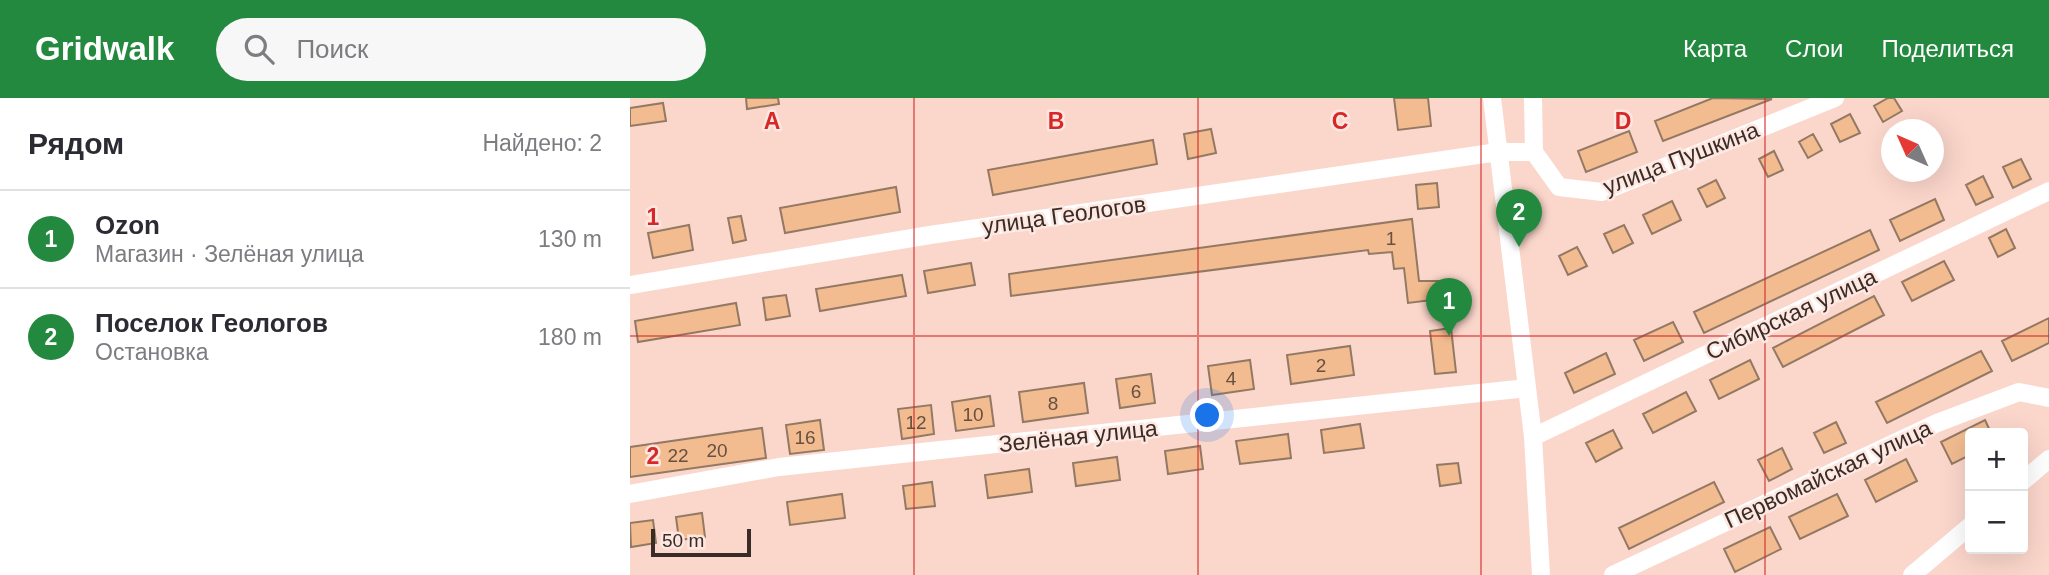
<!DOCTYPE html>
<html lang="ru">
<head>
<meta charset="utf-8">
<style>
	:root { --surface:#fff; --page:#f7f7f7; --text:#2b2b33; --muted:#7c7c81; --line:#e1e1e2; --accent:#23893f }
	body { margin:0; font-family:Helvetica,sans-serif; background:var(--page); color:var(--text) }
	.controls { position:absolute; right:21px; bottom:21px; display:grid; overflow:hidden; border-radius:7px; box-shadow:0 7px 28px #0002 }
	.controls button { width:63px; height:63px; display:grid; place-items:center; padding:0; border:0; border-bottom:2px solid var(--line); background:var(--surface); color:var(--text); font:35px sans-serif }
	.compass { position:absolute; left:1251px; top:21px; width:63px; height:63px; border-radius:50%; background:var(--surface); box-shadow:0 7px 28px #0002; rotate:315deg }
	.scale { position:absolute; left:21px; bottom:18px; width:100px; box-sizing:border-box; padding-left:7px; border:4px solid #392c27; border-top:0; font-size:19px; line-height:24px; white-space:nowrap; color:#392c27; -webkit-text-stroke:5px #fee7e0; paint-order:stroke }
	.you { position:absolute; left:578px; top:318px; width:24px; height:24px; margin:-18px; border:5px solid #fff; border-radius:50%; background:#1a73e8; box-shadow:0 0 0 10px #1a73e833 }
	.badge { display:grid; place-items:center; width:46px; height:46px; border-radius:50%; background:var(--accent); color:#fff; font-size:23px; font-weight:700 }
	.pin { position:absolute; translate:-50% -58px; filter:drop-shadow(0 2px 4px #0008) }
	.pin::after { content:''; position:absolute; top:37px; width:24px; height:21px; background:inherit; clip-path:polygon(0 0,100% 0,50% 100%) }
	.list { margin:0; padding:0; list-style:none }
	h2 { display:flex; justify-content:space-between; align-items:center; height:91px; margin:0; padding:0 28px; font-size:30px }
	h2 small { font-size:23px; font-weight:400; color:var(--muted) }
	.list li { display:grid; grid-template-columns:46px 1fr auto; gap:21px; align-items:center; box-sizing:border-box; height:98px; padding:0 28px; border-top:2px solid var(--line) }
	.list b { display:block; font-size:26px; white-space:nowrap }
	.list p { margin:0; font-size:23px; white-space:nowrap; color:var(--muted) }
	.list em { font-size:23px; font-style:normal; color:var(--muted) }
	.icon { flex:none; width:38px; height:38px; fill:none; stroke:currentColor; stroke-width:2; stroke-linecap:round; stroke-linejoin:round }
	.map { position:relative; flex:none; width:1419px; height:477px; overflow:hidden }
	header { display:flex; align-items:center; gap:42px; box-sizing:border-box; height:98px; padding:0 35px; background:var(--accent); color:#fff }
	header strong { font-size:33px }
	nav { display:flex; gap:38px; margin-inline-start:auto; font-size:24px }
	.search { width:490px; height:63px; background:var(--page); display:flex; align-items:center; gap:18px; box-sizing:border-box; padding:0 24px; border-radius:38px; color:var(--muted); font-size:26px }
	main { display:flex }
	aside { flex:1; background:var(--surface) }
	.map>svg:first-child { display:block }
	.building { fill:#f2bc90; stroke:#937964; stroke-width:2 }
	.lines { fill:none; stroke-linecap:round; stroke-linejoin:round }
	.minor { stroke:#fff; stroke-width:18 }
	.grid { fill:none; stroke:#d62828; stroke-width:2; stroke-opacity:0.55 }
	.labels { text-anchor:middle; stroke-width:5; stroke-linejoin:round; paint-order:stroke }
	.number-label { font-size:19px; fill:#675041 }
	.street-label { font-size:23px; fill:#392c27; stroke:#fee7e0 }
	.grid-label { font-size:23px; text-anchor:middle; font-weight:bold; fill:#d62828; stroke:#fee7e0; stroke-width:5; stroke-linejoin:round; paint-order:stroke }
</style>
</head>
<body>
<header>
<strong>Gridwalk</strong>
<div class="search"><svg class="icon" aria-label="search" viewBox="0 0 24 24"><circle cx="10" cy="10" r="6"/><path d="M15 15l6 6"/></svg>Поиск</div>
<nav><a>Карта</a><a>Слои</a><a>Поделиться</a></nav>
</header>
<main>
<aside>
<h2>Рядом<small>Найдено: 2</small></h2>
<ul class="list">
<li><span class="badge">1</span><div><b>Ozon</b><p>Магазин · Зелёная улица</p></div><em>130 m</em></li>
<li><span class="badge">2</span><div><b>Поселок Геологов</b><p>Остановка</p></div><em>180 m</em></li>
</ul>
</aside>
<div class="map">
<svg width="1419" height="477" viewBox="0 0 1419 477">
	<rect width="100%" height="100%" fill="#fbd6cb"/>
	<path class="building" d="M116,0H148L149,6L117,11Z
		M764,0H798L801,28L768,32Z
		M1083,0L1142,1L1033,43L1025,23Z
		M1258,0H1264L1272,13L1253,24L1244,8Z
		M33,5L36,23L0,28V10Z
		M1220,16L1230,35L1210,44L1201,26Z
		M581,31L586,55L558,61L554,36Z
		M999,33L1007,54L956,74L948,53Z
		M1183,36L1192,52L1178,60L1169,44Z
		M523,42L527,66L363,97L358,72Z
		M1144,53L1153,72L1138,79L1129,61Z
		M1391,61L1401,81L1383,90L1373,69Z
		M1353,78L1363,99L1346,107L1336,87Z
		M1086,82L1095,100L1077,109L1068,91Z
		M807,85L809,109L788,111L786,87Z
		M266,89L270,114L155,135L150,110Z
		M1305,101L1314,122L1270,143L1260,122Z
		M1042,103L1051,122L1022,136L1013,117Z
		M111,118L116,142L103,145L98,120Z
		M782,121L789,183H825L826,209L811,210L810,201L778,205L774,170L764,171L762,154L739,156L738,152L381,198L379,176Z
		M59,127L63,152L23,160L18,135Z
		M994,127L1003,145L983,155L974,136Z
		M1376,131L1385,150L1368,159L1359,140Z
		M1240,132L1249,152L1074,235L1064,214Z
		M947,149L957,168L938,177L929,158Z
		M1314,163L1324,182L1282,203L1272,184Z
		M341,165L345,187L298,195L294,173Z
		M272,177L276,198L190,213L186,191Z
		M156,197L160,218L136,222L133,200Z
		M1244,198L1254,217L1153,269L1143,250Z
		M106,205L110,227L8,244L5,223Z
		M1419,220V245L1382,263L1372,243Z
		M1043,224L1053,244L1014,263L1004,242Z
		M821,230L826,274L805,276L800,233Z
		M720,248L724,277L661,286L657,257Z
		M1351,253L1362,273L1257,325L1246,304Z
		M976,255L985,276L944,295L935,275Z
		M620,262L624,291L582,297L578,268Z
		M1120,262L1129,281L1089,301L1080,282Z
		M521,276L525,305L490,310L486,281Z
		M454,285L458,315L393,324L389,294Z
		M1056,294L1066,313L1023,335L1013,316Z
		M360,298L364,328L326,333L322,304Z
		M301,307L304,336L272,341L268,311Z
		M190,322L194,352L160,356L156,327Z
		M1355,322L1361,335H1340V357L1322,366L1311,344Z
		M1206,324L1216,345L1194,355L1184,335Z
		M730,326L734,350L694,355L691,332Z
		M132,330L136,360L0,379V349Z
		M983,332L992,350L966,364L956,345Z
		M658,336L661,360L610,366L606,343Z
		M570,348L573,371L538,376L535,353Z
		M1152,350L1162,371L1139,383L1128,362Z
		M487,359L490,382L446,388L443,365Z
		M1276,361L1287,383L1246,404L1235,382Z
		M828,365L831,385L810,388L807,367Z
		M399,371L402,394L358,400L355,377Z
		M302,384L305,408L276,411L273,388Z
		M1084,384L1094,404L999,451L989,430Z
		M212,396L215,420L160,427L157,404Z
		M1207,396L1218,418L1170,441L1159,419Z
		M72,415L75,439L49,442L46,419Z
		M23,422L26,445L1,449L0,425Z
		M1140,429L1151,451L1105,474L1094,451Z"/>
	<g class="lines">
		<path class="minor" d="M862,0L903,339L911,477
			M903,0L904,54
			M0,187L300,137L868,54H904L929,89L972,94L1205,0
			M903,339L1419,93
			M1393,383L1419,361
			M0,396L149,369L897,290
			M983,477L1307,325L1389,294L1419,300
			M1282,477L1340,428"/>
	</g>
	<path class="grid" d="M284,0V477M568,0V477M851,0V477M1135,0V477M0,238H1419"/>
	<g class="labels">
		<g class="number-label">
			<text x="761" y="147">1</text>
			<text x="691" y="274">2</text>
			<text x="601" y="287">4</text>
			<text x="506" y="300">6</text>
			<text x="423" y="312">8</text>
			<text x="343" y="323">10</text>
			<text x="286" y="331">12</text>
			<text x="175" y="346">16</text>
			<text x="87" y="359">20</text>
			<text x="48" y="364">22</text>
		</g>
		<g class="street-label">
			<text transform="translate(1051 60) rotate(-21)" y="8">улица Пушкина</text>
			<text transform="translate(434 117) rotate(-8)" y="8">улица Геологов</text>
			<text transform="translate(1161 216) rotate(-25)" y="8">Сибирская улица</text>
			<text transform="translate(448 338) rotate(-6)" y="8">Зелёная улица</text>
			<text transform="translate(1198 376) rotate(-25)" y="8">Первомайская улица</text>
		</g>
	</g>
	<g class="grid-label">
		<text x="142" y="31">A</text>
		<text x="426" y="31">B</text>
		<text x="710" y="31">C</text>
		<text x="993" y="31">D</text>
		<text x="23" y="127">1</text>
		<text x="23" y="366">2</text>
	</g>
</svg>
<div class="controls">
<button>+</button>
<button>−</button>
</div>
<svg class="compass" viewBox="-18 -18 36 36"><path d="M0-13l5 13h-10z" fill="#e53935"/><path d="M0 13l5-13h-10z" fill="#7c7c81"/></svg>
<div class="scale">50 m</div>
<div class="you"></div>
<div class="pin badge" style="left:819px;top:238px">1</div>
<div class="pin badge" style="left:889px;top:149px">2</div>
</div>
</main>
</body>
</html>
